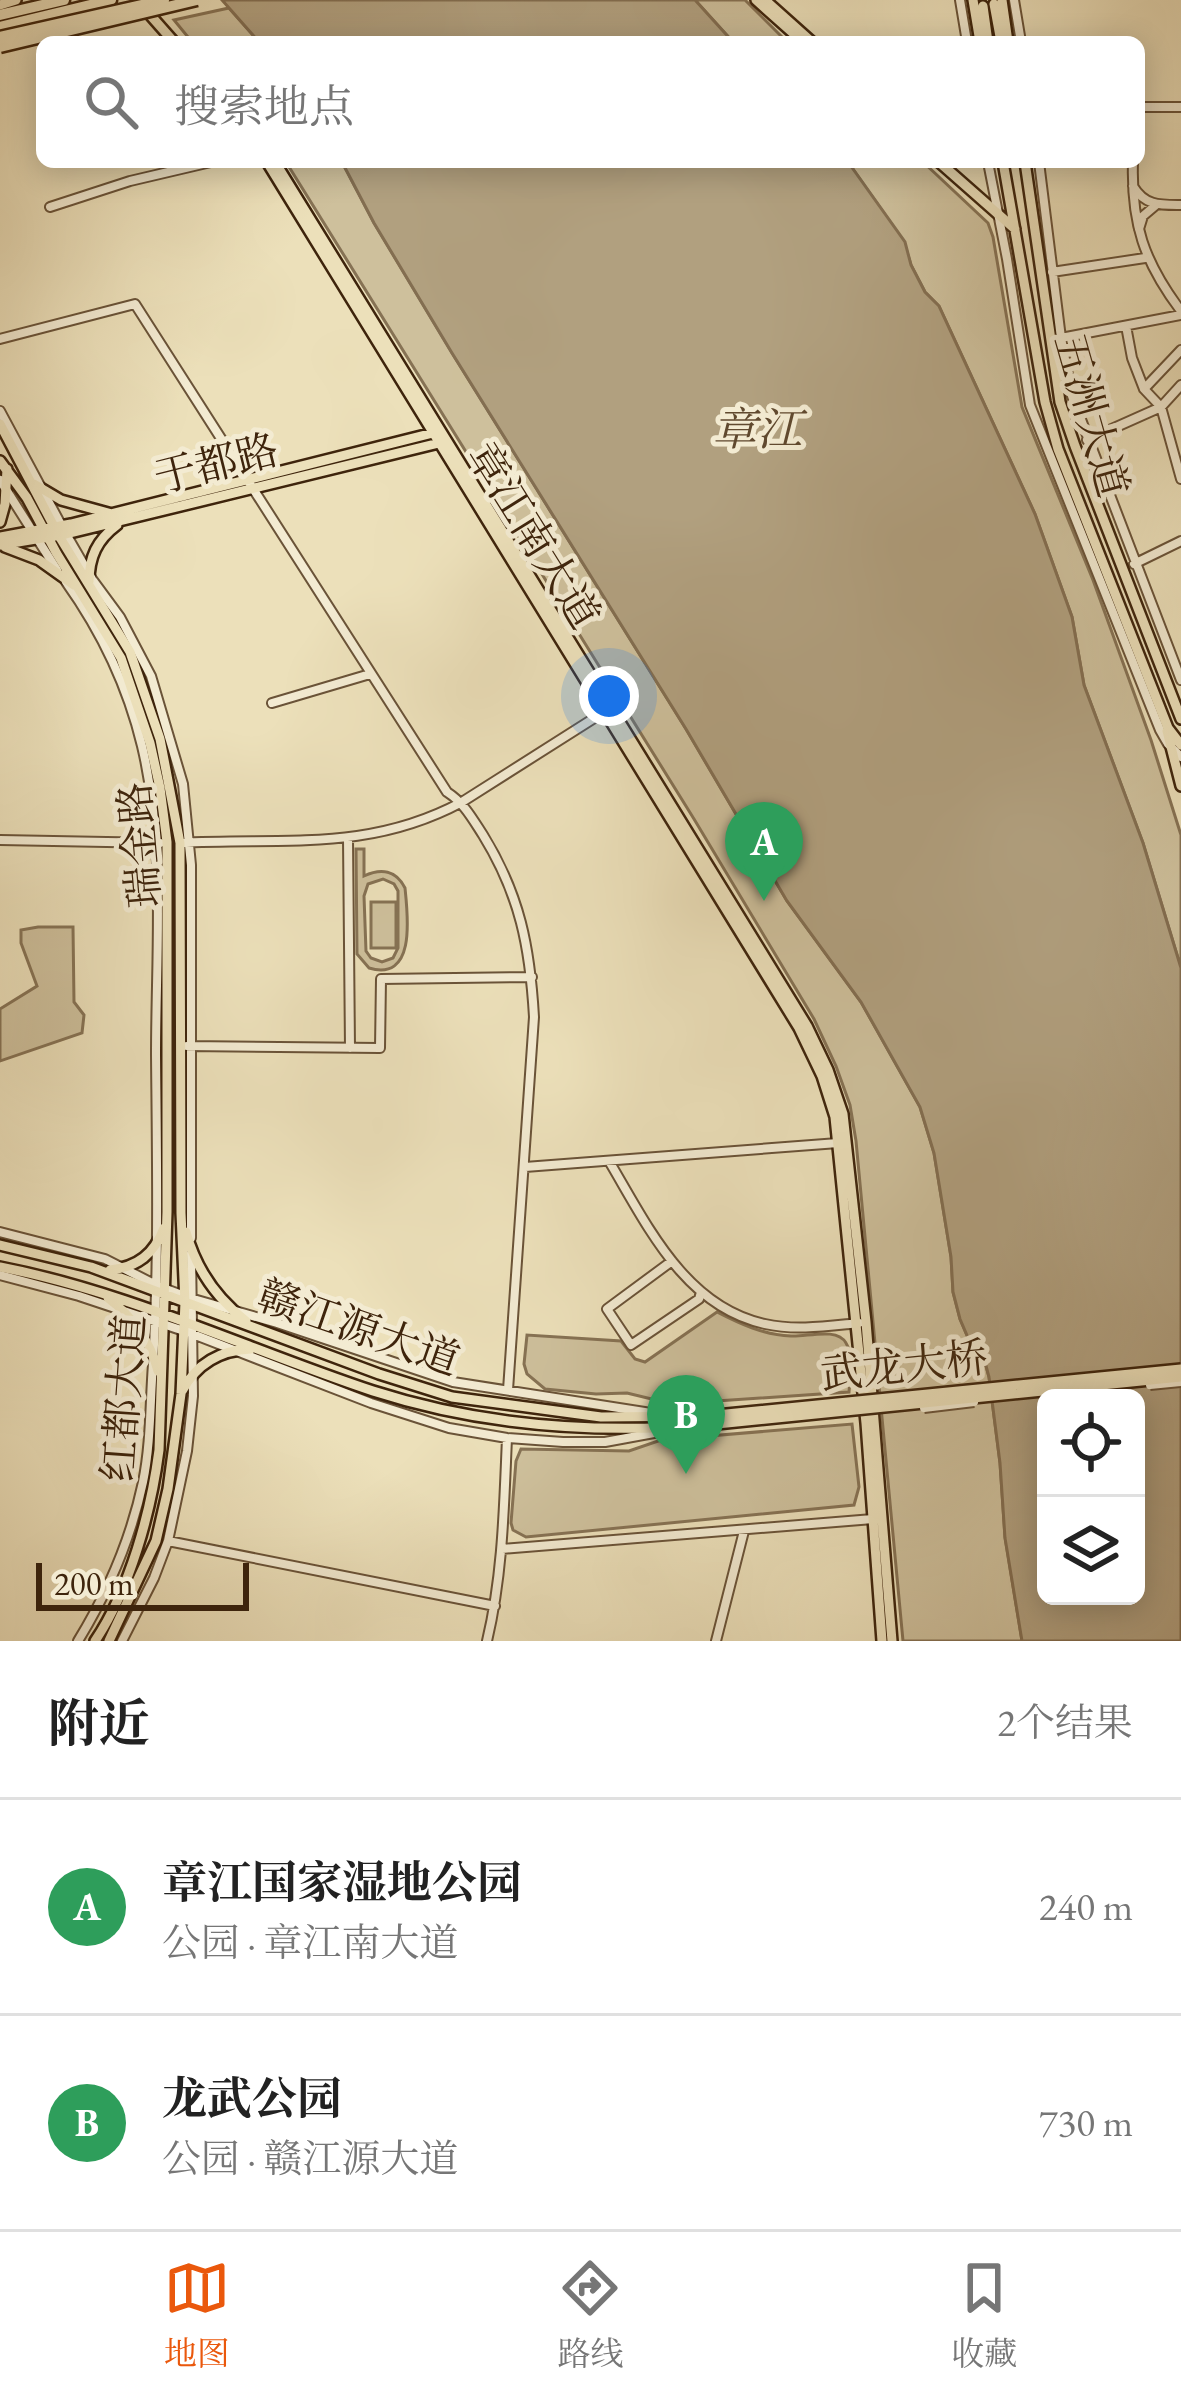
<!DOCTYPE html>
<html lang="zh">
<head>
<meta charset="utf-8">
<style>
	:root { --surface:#fff; --page:#f6f6f6; --text:#222; --muted:#767676; --line:#e0e0e0; --accent:#ea580c }
	body { margin:0; font-family:"EB Garamond","Noto Serif SC",serif; background:var(--page); color:var(--text) }
	.controls { position:absolute; right:36px; bottom:36px; display:grid; overflow:hidden; border-radius:18px; box-shadow:0 6px 30px #0003 }
	.controls button { width:108px; height:108px; display:grid; place-items:center; padding:0; border:0; border-bottom:3px solid var(--line); background:var(--surface); color:var(--text); font:60px sans-serif }
	.scale { position:absolute; left:36px; bottom:30px; width:213px; box-sizing:border-box; padding-left:12px; border:6px solid #3e240c; border-top:0; font-size:33px; line-height:42px; white-space:nowrap; color:#3e240c; -webkit-text-stroke:9px #f3ebd2; paint-order:stroke }
	.you { position:absolute; left:609px; top:696px; width:42px; height:42px; margin:-30px; border:9px solid #fff; border-radius:50%; background:#1a73e8; box-shadow:0 0 0 18px #1a73e833 }
	.badge { display:grid; place-items:center; width:78px; height:78px; border-radius:50%; background:var(--accent); color:#fff; font-size:39px; font-weight:700 }
	.pin { position:absolute; translate:-50% -99px; filter:drop-shadow(0 3px 6px #0008) }
	.pin::after { content:''; position:absolute; top:63px; width:42px; height:36px; background:inherit; clip-path:polygon(0 0,100% 0,50% 100%) }
	.list { margin:0; padding:0; list-style:none }
	h2 { display:flex; justify-content:space-between; align-items:center; height:156px; margin:0; padding:0 48px; font-size:51px }
	h2 small { font-size:39px; font-weight:400; color:var(--muted) }
	.list li { display:grid; grid-template-columns:78px 1fr auto; gap:36px; align-items:center; box-sizing:border-box; height:216px; padding:0 48px; border-top:3px solid var(--line) }
	.list b { display:block; font-size:45px; white-space:nowrap }
	.list p { margin:0; font-size:39px; white-space:nowrap; color:var(--muted) }
	.list em { font-size:39px; font-style:normal; color:var(--muted) }
	.icon { flex:none; width:66px; height:66px; fill:none; stroke:currentColor; stroke-width:2; stroke-linecap:round; stroke-linejoin:round }
	.map { position:relative; flex:none; width:1181px; height:1641px; overflow:hidden }
	.search { position:absolute; background:var(--surface); box-shadow:0 6px 30px #0003; left:36px; right:36px; top:36px; height:132px; display:flex; align-items:center; gap:30px; box-sizing:border-box; padding:0 42px; border-radius:18px; color:var(--muted); font-size:45px }
	.sheet { height:588px; background:var(--surface) }
	nav { display:flex; justify-content:space-around; align-items:center; box-sizing:border-box; height:168px; border-top:3px solid var(--line); background:var(--surface); font-size:33px; color:var(--muted) }
	nav a { display:grid; justify-items:center; gap:6px }
	nav .on { color:var(--accent) }
	.map>svg:first-child { display:block }
	.green { fill:#cec09c; stroke:#867254; stroke-width:3; fill-rule:evenodd }
	.water { fill:#b1a07f; stroke:#836e51; stroke-width:3; fill-rule:evenodd }
	.lines { fill:none; stroke-linecap:round; stroke-linejoin:round }
	.minor-casing { stroke:#6a5338; stroke-width:12 }
	.major-casing { stroke:#3e240c; stroke-width:14 }
	.highway-casing { stroke:#3e240c; stroke-width:15 }
	.minor { stroke:#f3ebd2; stroke-width:8 }
	.major { stroke:#ece0ba; stroke-width:9 }
	.highway { stroke:#ece0ba; stroke-width:10 }
	.minor-bridge-casing { stroke:#6a5338; stroke-width:12; stroke-linecap:butt }
	.major-bridge-casing { stroke:#3e240c; stroke-width:14; stroke-linecap:butt }
	.highway-bridge-casing { stroke:#3e240c; stroke-width:15; stroke-linecap:butt }
	.minor-bridge { stroke:#f3ebd2; stroke-width:8 }
	.major-bridge { stroke:#ece0ba; stroke-width:9 }
	.highway-bridge { stroke:#ece0ba; stroke-width:10 }
	.labels { text-anchor:middle; stroke-width:10; stroke-linejoin:round; paint-order:stroke }
	.street-label { font-size:42px; fill:#3e240c; stroke:#f3ebd2 }
	.water-label { font-size:45px; font-style:italic; fill:#60492e; stroke:#f3ebd2 }
</style>
</head>
<body>
<div class="map">
<svg width="1181" height="1641" viewBox="0 0 1181 1641">
	<rect width="100%" height="100%" fill="#ece0ba"/>
	<filter id="stains"><feTurbulence type="fractalNoise" baseFrequency=".00167" numOctaves="4"/><feColorMatrix values="0 0 0 0 .2 0 0 0 0 .09 0 0 0 0 .02 0 0 0 .5 -.17"/></filter>
	<radialGradient id="worn" r=".72"><stop offset=".6" stop-color="#630" stop-opacity="0"/><stop offset="1" stop-color="#630" stop-opacity=".3"/></radialGradient>
	<path class="green" d="M695,0H745L787,42H733Z
		M229,8L259,42H192L174,20Z
		M286,162H342L374,223L452,353L686,729L787,901L861,1002L920,1107L934,1153L951,1257L953,1292L960,1319L969,1340L985,1362L989,1377L1000,1463L1005,1537L1022,1641H903L856,1141L850,1105L836,1066L814,1019L694,819Z
		M848,162H923L988,223L993,237L1022,407L1093,580L1151,740L1181,835V968L1143,843L1084,685L1072,617L1035,514L939,306L925,292L911,265L904,242Z
		M356,849H364V876C381,868 396,870 405,888C408,917 416,982 369,968L357,954ZM383,879L394,884L398,891V948L393,958L382,962L371,958L366,951L364,896L368,884Z
		M371,902H396V948H371Z
		M38,927H73L74,1002L84,1015L82,1033L0,1061V1009L37,986L21,943V930Z
		M717,1312C740,1324 764,1335 791,1336C807,1337 837,1327 846,1343C854,1356 850,1378 849,1392L687,1403L664,1402L627,1393L596,1394L545,1389L527,1374L524,1364L527,1335L621,1341L635,1359L645,1362Z
		M852,1424L859,1487L854,1505L526,1537L513,1530L511,1523L516,1461L521,1449L629,1451L661,1440Z"/>
	<path class="water" d="M222,0H695L733,42H259Z
		M342,162H848L905,242L911,265L925,292L939,306L1035,514L1072,617L1084,685L1143,843L1181,968V1641H1022L1005,1538L1000,1463L989,1377L985,1362L969,1340L960,1319L953,1292L951,1257L934,1153L920,1107L861,1002L787,901L686,729L452,353L374,223ZM1046,1398H1136V1596H1046Z"/>
	<g class="lines">
		<g class="minor-casing">
			<path id="minor" d="M960,0L967,42
				M1014,0L1021,42
				M1139,107H1181
				M988,162L1007,259L1030,405L1160,730L1168,744L1181,757
				M1039,162L1061,338L1072,396L1181,680
				M1133,162C1131,223 1144,262 1181,311
				M1133,186C1145,206 1160,205 1181,205
				M50,207L130,181L211,162
				M1139,229L1143,216L1156,205
				M1052,272L1145,258
				M1126,326L1132,358L1144,389L1161,407L1181,479
				M1061,338L1181,315
				M0,339L135,304L447,792C464,803 472,818 483,835C520,895 530,947 534,1017L508,1390
				M1144,389L1181,350
				M0,411L66,534L92,579L120,617L151,676L183,784L191,865V1238
				M1087,440L1161,407L1181,385
				M0,480L57,570
				M1134,564L1181,541
				M66,582C101,631 128,688 142,746C166,847 156,952 156,1055C157,1158 159,1261 153,1364C150,1403 151,1443 143,1482C131,1538 108,1592 78,1641
				M272,703L370,674
				M348,839L350,1048
				M0,840L160,843
				M180,843C281,837 367,853 462,802L607,710
				M187,1046L380,1048L381,979L532,977
				M609,1161C647,1225 685,1307 765,1324C796,1331 828,1326 859,1323
				M525,1167L838,1143
				M0,1232L105,1259L158,1286L190,1298L277,1323L453,1382L651,1413
				M672,1261L607,1309L631,1345L699,1299L701,1292
				M0,1275L79,1296L190,1333L371,1403L449,1428L507,1438L563,1442H605L654,1433L700,1430
				M168,1541L495,1606
				M502,1549L873,1519
				M122,1641L154,1578L168,1541L187,1451L193,1396L191,1253
				M487,1641C503,1574 504,1506 507,1438
				M716,1641L744,1531"/>
		</g>
		<g class="major-casing">
			<path id="major" d="M137,0L174,42
				M756,0L803,42
				M765,0L812,42
				M973,0L980,42
				M1002,0L1008,42
				M994,4L1001,42
				M0,5L16,0
				M983,6L988,42
				M267,162L799,1028L822,1076L835,1117L866,1423L882,1641
				M275,162L807,1026L828,1070L843,1114L866,1322L892,1641
				M939,162L1015,229
				M1003,162L1045,402L1058,449L1168,728L1181,745
				M1025,162L1060,402L1075,446L1181,719
				M0,424L59,536L130,652L160,739L180,843L181,1213L185,1302L181,1394L168,1489L156,1541L109,1641
				M0,461L27,498L57,554L121,658L150,743L160,788L167,842V1212L159,1450C151,1512 130,1589 95,1641
				M34,484L61,500L112,514
				M0,522L5,504L7,469
				M0,537L71,524L437,432
				M0,545L66,534L439,443
				M5,547L39,560L74,585
				M89,582C89,557 97,540 117,525
				M1167,731L1181,786
				M186,1232C196,1269 216,1298 246,1321
				M0,1245L91,1267L379,1374L452,1397L601,1417L706,1416
				M0,1267C129,1292 249,1350 373,1391C482,1426 594,1434 707,1425
				M110,1270C138,1267 154,1254 164,1228
				M108,1298C133,1317 150,1341 158,1371
				M182,1391C197,1363 220,1350 251,1349"/>
		</g>
		<g class="highway-casing">
			<path id="highway" d="M0,15L64,0
				M0,27L111,0"/>
		</g>
		<use href="#minor" class="minor"/>
		<use href="#major" class="major"/>
		<use href="#highway" class="highway"/>
		<g class="minor-bridge-casing">
			<path id="minor-bridge" d="M1150,1385L1181,1382
				M924,1408L974,1402"/>
		</g>
		<g class="major-bridge-casing">
			<path id="major-bridge" d="M706,1416L1181,1369
				M707,1425L1181,1377"/>
		</g>
		<g class="highway-bridge-casing">
			<path id="highway-bridge" d="M0,37L164,0
				M0,47L197,0"/>
		</g>
		<use href="#minor-bridge" class="minor-bridge"/>
		<use href="#major-bridge" class="major-bridge"/>
		<use href="#highway-bridge" class="highway-bridge"/>
	</g>
	<g class="labels">
		<g class="street-label">
			<text transform="translate(1092 415) rotate(74)" y="15">五洲大道</text>
			<text transform="translate(216 463) rotate(-14)" y="15">于都路</text>
			<text transform="translate(534 535) rotate(58)" y="15">章江南大道</text>
			<text transform="translate(139 845) rotate(-95)" y="15">瑞金路</text>
			<text transform="translate(359 1327) rotate(19)" y="15">赣江源大道</text>
			<text transform="translate(904 1365) rotate(-6)" y="15">武龙大桥</text>
			<text transform="translate(123 1398) rotate(-86)" y="15">红都大道</text>
		</g>
		<g class="water-label">
			<text x="757" y="445">章江</text>
		</g>
	</g>
	<rect width="100%" height="100%" filter="url(#stains)"/>
	<rect width="100%" height="100%" fill="url(#worn)"/>
</svg>
<div class="controls">
<button><svg class="icon" aria-label="locate" viewBox="0 0 24 24"><circle cx="12" cy="12" r="6"/><path d="M12 2v4M12 18v4M2 12h4M18 12h4"/></svg></button>
<button><svg class="icon" aria-label="layers" viewBox="0 0 24 24"><path d="M12 4l9 5-9 5-9-5zM3 14l9 5 9-5"/></svg></button>
</div>
<div class="scale">200 m</div>
<div class="you"></div>
<div class="pin badge" style="left:764px;top:901px;background:#2e9e5b">A</div>
<div class="pin badge" style="left:686px;top:1474px;background:#2e9e5b">B</div>
<div class="search"><svg class="icon" aria-label="search" viewBox="0 0 24 24"><circle cx="10" cy="10" r="6"/><path d="M15 15l6 6"/></svg>搜索地点</div>
</div>
<section class="sheet">
<h2>附近<small>2个结果</small></h2>
<ul class="list">
<li><span class="badge" style="background:#2e9e5b">A</span><div><b>章江国家湿地公园</b><p>公园 · 章江南大道</p></div><em>240 m</em></li>
<li><span class="badge" style="background:#2e9e5b">B</span><div><b>龙武公园</b><p>公园 · 赣江源大道</p></div><em>730 m</em></li>
</ul>
</section>
<nav>
<a class="on"><svg class="icon" aria-label="map" viewBox="0 0 24 24"><path d="M3 6l6-2 6 2 6-2v14l-6 2-6-2-6 2zM9 4v14M15 6v14"/></svg>地图</a>
<a><svg class="icon" aria-label="directions" viewBox="0 0 24 24"><path d="M12 3l9 9-9 9-9-9zM9 14v-3h6M13 9l2 2-2 2"/></svg>路线</a>
<a><svg class="icon" aria-label="saved" viewBox="0 0 24 24"><path d="M7 4h10v16l-5-4-5 4z"/></svg>收藏</a>
</nav>
</body>
</html>
